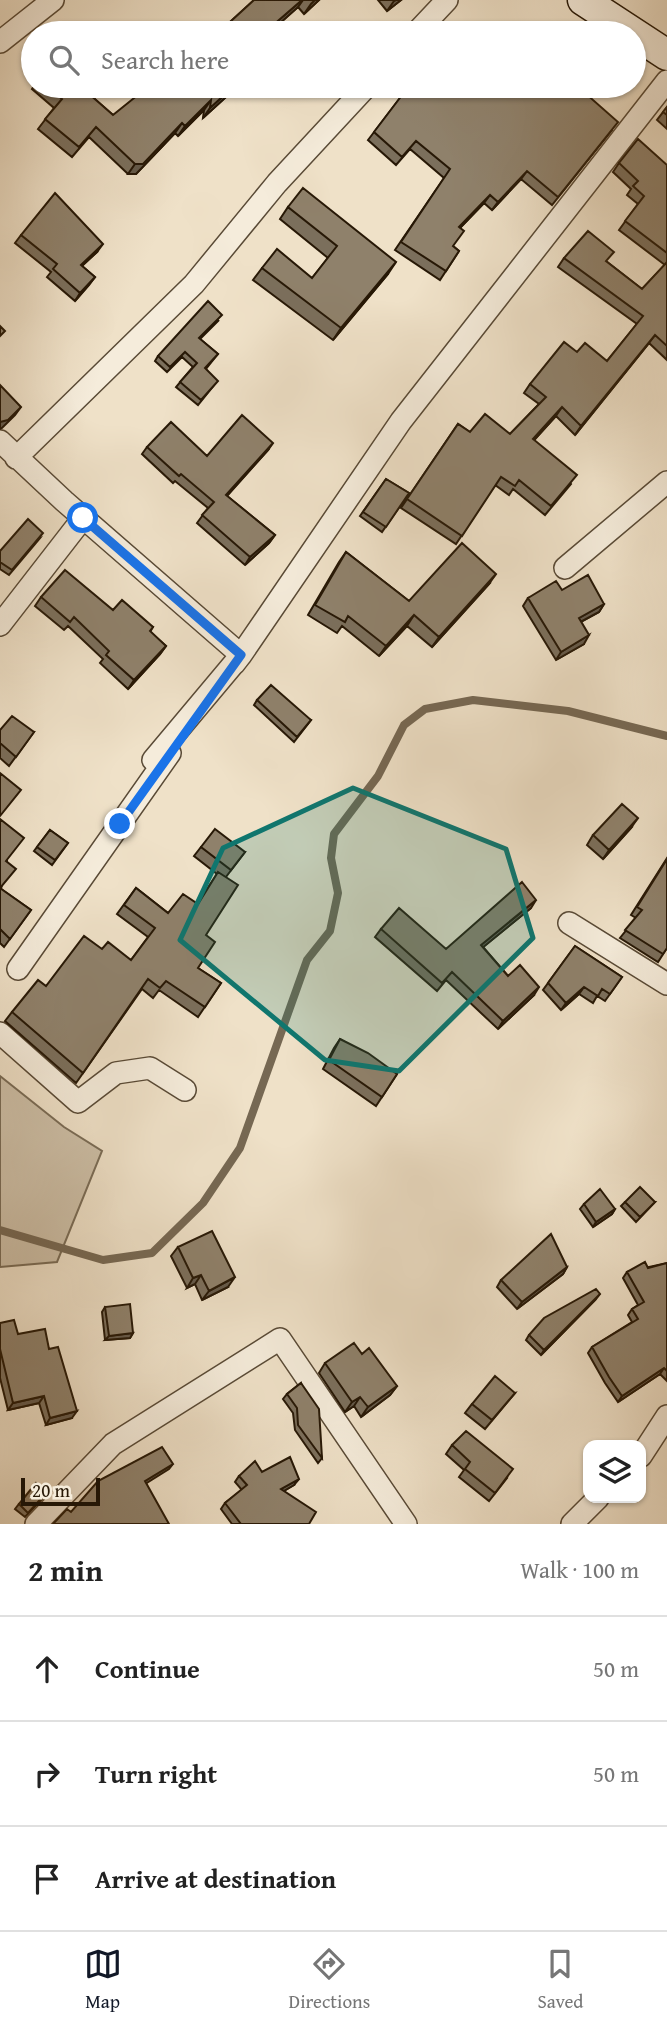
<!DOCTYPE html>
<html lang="en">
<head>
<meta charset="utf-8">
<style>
	:root { --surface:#fff; --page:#f6f6f6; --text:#222; --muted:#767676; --line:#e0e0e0; --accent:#111827 }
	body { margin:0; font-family:"Gentium Book Plus",serif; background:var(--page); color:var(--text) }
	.controls { position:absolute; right:21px; bottom:21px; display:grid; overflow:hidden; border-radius:14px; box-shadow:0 2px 5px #0004 }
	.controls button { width:63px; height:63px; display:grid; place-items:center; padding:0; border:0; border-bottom:2px solid var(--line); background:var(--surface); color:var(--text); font:35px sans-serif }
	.scale { position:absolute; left:21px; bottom:18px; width:79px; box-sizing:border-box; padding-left:7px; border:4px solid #271806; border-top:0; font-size:19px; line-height:24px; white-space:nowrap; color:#271806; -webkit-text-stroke:5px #f5ecdb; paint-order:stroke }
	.stop { position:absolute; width:21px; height:21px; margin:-16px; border:5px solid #1a73e8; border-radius:50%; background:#fff }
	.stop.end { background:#1a73e8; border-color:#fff; box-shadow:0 2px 7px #0008 }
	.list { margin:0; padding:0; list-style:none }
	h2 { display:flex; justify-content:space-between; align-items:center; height:91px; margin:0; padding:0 28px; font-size:30px }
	h2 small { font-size:23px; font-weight:400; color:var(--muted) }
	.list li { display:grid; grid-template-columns:46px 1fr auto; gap:21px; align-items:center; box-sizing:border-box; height:105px; padding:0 28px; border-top:2px solid var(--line) }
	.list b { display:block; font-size:26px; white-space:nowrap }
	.list em { font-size:23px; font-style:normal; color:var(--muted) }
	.icon { flex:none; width:38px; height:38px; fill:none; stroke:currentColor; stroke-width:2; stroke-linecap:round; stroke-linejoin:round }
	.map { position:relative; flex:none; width:667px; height:1524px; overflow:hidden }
	.search { position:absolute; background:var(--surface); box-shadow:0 2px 5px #0004; left:21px; right:21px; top:21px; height:77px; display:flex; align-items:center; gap:18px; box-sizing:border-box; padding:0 24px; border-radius:38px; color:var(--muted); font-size:26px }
	.sheet { height:406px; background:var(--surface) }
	nav { display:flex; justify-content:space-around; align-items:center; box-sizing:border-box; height:98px; border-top:2px solid var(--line); background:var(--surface); font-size:19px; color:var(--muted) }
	nav a { display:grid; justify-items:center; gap:4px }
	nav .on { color:var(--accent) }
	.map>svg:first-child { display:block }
	.grass { fill:#cdbfa7; stroke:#7a6c56; stroke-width:2 }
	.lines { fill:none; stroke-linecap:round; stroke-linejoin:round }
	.stream { stroke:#766853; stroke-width:8 }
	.street-casing { stroke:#594a36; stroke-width:24 }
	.secondary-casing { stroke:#271806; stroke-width:33 }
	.street { stroke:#f5ecdb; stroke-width:21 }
	.secondary { stroke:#f5ecdb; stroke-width:30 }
	.wall { fill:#7b6f5c; stroke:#271806; stroke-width:2 }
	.shaded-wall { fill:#645a4b; stroke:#271806; stroke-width:2 }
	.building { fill:#8f816b; stroke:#271806; stroke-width:2 }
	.route { stroke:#1a73e8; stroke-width:9 }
	.marked { fill:#0f766e; fill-opacity:0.2; stroke:#0f766e; stroke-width:5; stroke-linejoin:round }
</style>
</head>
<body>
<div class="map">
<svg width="667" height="1524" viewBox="0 0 667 1524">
	<rect width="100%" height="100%" fill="#efe1c8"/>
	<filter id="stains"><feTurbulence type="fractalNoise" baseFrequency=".00286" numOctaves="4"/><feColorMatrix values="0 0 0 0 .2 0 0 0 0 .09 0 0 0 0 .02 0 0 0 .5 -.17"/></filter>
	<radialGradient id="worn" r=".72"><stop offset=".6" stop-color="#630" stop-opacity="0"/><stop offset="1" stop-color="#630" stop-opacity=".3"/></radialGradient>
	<path class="grass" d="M0,1076L64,1127L102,1151L57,1262L0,1267Z"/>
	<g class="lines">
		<path class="stream" d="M0,1230L103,1260L152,1253L203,1203L240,1148L307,960L330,931L338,893L331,858L334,834L378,776L404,725L425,709L473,700L568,711L667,736"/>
		<g class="street-casing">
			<path id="street" d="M416,33L447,0
				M0,42L53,0
				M0,441L64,501L241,655L234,664
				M16,458L194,284L277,183L367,86
				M565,568L667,482
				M0,625L83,518
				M153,760L241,655L401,421L667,81
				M569,923L667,984
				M18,969L170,753
				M0,1033L78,1102L116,1073L150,1068L185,1090
				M641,1456L667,1416
				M36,1524L113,1444L280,1339L406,1524
				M572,1524L598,1498"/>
		</g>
		<g class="secondary-casing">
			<path id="secondary" d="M583,0L667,55"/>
		</g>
		<use href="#street" class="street"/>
		<use href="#secondary" class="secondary"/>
	</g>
	<path class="wall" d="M254,0H319L304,14L298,7L274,28L218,33Z
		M378,0H401L387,11Z
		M34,86H80L113,115L238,86L203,118L204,110L178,136L175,133L136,174H128L89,137L72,157L38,129L54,108L32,89Z
		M406,86H592L586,94L612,130L552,205L521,179L492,210L484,203L460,228L453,246L459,251L440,280L395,250L444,178L410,149L396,165L368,140L403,94L402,93Z
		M667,107V129L657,120Z
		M619,163L667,165V360L649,343L575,435L556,416L534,440L571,484L545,515L513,489L509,495L495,485L456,544L401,508L458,424L470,432L510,434L539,404L524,393L530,384L577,352L607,361L637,324L558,267L564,258L607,262L642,289L665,265L619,230L638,204L627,195L631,189L613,172Z
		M288,207L388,274L333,340L253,280L262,268L312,278L328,258L280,219Z
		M21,235L97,252L82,266L95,277L75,301L47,277L51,272L15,243Z
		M219,320L200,339L218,354L206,369L214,385L198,405L176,387L193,367L182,357L167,372L155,361L158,356Z
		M147,447L207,456L268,450L227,496L275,535L269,543L245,565L197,523L208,508L175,481L173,483L142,454Z
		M386,479L409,493L382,532L360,516Z
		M40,538L9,575L0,569V551Z
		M346,552L409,601L489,584L432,647L407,626L379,656L342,626L337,633L308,615L339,562Z
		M562,590L604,604L599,612L581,622L584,644L556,660L523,606L528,598Z
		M41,597L113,610L153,627L150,632L166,646L160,654L128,689L100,663L103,659L68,626L64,630L35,606Z
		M257,700L311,720L294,742L254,705Z
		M0,730L34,732L9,766L0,758Z
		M0,819L7,861L1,889L31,910L4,947L0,943Z
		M631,828L603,859L587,845L593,835Z
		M50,830L68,843L52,865L34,851Z
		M201,847L245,852L226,877L206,935L198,968L221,983L198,1017L159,990L153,998L142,989L76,1083L5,1021L12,1012L46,986L102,949L131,960L148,937L117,914L136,888L168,913L197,904L217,874L194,856Z
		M667,858V948L658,962L620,938L636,918L631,915Z
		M531,908L483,947L508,976L534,995L498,1029L446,980L437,991L375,937L381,929L446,949Z
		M575,946L622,977L605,1001L597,996L593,1003L579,994L561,1010L543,990Z
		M340,1039L397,1074L376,1106L323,1069L334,1048Z
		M625,1202H655L636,1222L621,1206Z
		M584,1204L615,1209L612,1214L593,1227L580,1209Z
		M178,1247L228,1287L202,1300L195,1284L187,1288L171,1256Z
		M667,1263V1381L660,1374L618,1402L605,1383L588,1353L592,1347L632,1322L628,1315L632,1309L638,1305L623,1278L627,1272Z
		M567,1267L563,1274L517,1309L497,1287L501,1280Z
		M596,1299L541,1355L526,1340L529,1335Z
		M105,1307L133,1333L130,1338L105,1340L102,1312Z
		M0,1323L18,1334L49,1349L72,1418L46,1425L39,1403L8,1410L0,1378Z
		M362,1354L397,1386L390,1395L361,1417L354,1406L345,1412L319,1373L325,1363Z
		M301,1383L322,1458L318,1463L295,1430L293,1413L283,1399L287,1394Z
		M515,1393L485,1429L465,1413L472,1404Z
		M452,1445L507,1478L489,1501L459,1477L464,1470L446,1454Z
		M262,1472L294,1485L284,1491L309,1524H232L221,1509L225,1503L242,1490L235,1482L239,1476Z
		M44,1497L25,1517L15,1509L19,1504Z"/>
	<path class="shaded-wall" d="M302,0H303L298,7L269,33L272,26Z
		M315,0H319L304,14L311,4Z
		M396,0H401L387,11L394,1Z
		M234,86H238L203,118L210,108Z
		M211,100L204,110L178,136L185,126Z
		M182,123L175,133L136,174H128L135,164Z
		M527,171L521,179L492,210L498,202Z
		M490,195L484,203L453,235L459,227Z
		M103,244L97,252L75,272L81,265Z
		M396,262L388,274L333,340L341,328Z
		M95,277L89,285L75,301L80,293Z
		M655,335L649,343L575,435L581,426Z
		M21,407L15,415L2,428L0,429V422Z
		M562,407L556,416L527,448L533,439Z
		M273,443L268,450L221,502L226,495Z
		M275,535L269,543L245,565L250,557Z
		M496,574L489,584L432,647L439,637Z
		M604,604L599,612L573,626L579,618Z
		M414,615L407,626L379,656L386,646Z
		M589,635L584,644L556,660L561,652Z
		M166,646L160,654L128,689L134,680Z
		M638,818L631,828L603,859L609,850Z
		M536,900L531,908L476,953L481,945Z
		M539,987L534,995L498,1029L503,1021Z
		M584,987L579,994L561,1010L566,1003Z
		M615,1209L612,1214L593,1227L596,1222Z
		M567,1267L563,1274L517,1309L522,1302Z
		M201,1275L195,1284L187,1288L193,1278Z
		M235,1277L228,1287L202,1300L209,1291Z
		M600,1294L596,1299L541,1355L544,1350Z
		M133,1333L130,1338L105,1340L109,1336Z
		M664,1368L660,1374L618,1402L622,1396Z
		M397,1386L390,1395L361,1417L368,1407Z
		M44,1396L39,1403L8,1410L13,1403Z
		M360,1397L354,1406L345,1412L352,1402Z
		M77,1411L72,1418L46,1425L50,1418Z
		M173,1464L169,1469L142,1486L145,1481Z
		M299,1479L294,1485L277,1495L281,1489Z"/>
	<path class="building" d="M254,0H302L272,26L279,33H218Z
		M460,23L473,33H452Z
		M497,25L508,33H491Z
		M349,26L356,33H342Z
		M519,29L524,33H516Z
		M47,86H80L113,115L149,86H234L210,108L211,100L185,126L182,123L143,164H135L96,127L79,147L45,119L62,99Z
		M409,86H591L585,93L618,122L558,197L527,171L498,202L490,195L459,227L464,231L453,246L459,251L446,271L401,242L450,169L416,141L402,157L374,132Z
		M667,107V115L663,112Z
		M638,139L667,165V253L625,221L644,196L633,186L638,181L619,163Z
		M303,188L396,262L341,328L262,268L277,249L312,278L337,246L288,207Z
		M55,193L103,244L81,265L95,277L80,293L53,269L57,264L21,235Z
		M588,231L614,252L606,261L642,289L667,262V346L655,335L581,426L562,407L533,439L577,475L551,506L519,480L515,486L501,477L462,536L407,499L458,424L470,432L485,414L510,434L546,397L530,384L564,342L577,352L585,343L607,361L643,316L564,258Z
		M208,301L222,315L199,338L218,354L205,368L218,381L201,400L180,382L197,363L185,352L170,367L158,356Z
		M0,326L5,331L0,336Z
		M0,385L21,407L8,420L0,422Z
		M242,415L273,443L226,495L275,535L250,557L202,515L214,502L181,474L179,476L147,447L171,422L207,456Z
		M386,479L409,493L386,527L363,512Z
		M28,519L43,533L12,570L0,562V551Z
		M462,543L496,574L439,637L414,615L386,646L348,616L345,622L315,605L346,552L409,601Z
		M65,570L113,610L122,600L153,627L150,631L166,646L134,680L106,655L109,651L74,617L70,622L41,597Z
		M588,575L604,604L579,618L589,635L561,652L528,598L556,581L562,590Z
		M271,685L311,720L297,737L257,700Z
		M12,716L34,732L16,757L0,743V730Z
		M0,773L21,790L0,816Z
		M622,804L638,818L609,850L593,835Z
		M0,819L24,838L6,861L16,869L0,888L31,910L10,939L0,929Z
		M215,829L245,852L231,870L201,847Z
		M50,830L68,843L55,860L37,847Z
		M667,859V948L663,954L625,930L642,910L637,907Z
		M218,872L238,885L206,935L215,942L198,968L221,983L205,1007L166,981L160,988L148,979L83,1073L12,1012L38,980L46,986L84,936L102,949L108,942L131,960L155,928L124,905L136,888L168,913L183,894L198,904Z
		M522,882L536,900L481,945L508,976L520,965L539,987L503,1021L452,972L442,983L381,929L399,908L446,949Z
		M575,946L622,977L610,994L602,989L598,996L584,987L566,1003L548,983Z
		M340,1039L368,1053L397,1074L382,1097L329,1060Z
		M640,1187L655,1202L640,1217L625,1202Z
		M600,1189L615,1209L596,1222L584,1204Z
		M212,1231L235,1277L209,1291L201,1275L193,1278L178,1247Z
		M551,1234L567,1267L522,1302L501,1280Z
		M645,1262L648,1268L667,1263V1371L664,1368L622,1396L609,1377L592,1347L638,1319L632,1309L644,1302L627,1272Z
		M596,1289L600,1294L544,1350L529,1335L544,1318Z
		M130,1304L133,1333L109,1336L105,1307Z
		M14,1320L18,1334L45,1329L49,1349L58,1347L77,1411L50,1418L44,1396L13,1403L0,1349V1323Z
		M354,1343L362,1354L369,1348L397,1386L368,1407L360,1397L352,1402L325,1363Z
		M495,1376L515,1393L492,1420L472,1404Z
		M301,1383L319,1409L322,1458L298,1425L297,1408L287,1394Z
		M466,1431L513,1469L495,1493L465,1469L470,1462L452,1445Z
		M162,1447L173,1464L145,1481L169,1524H53L67,1509L71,1512L98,1481Z
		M290,1457L299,1479L281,1489L316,1512L309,1524H241L225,1503L247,1485L239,1476L255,1461L262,1472Z
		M36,1483L47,1492L28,1513L19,1504Z"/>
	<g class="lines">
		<path class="route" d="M83,518L241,655L120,824"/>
	</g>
	<path class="marked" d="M353,788L506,849L533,938L399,1071L325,1060L180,940L223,848Z"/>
	<rect width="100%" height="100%" filter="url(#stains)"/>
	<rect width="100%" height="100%" fill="url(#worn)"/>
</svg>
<div class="controls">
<button><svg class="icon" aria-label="layers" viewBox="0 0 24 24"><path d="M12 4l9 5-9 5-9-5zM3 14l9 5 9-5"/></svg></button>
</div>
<div class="scale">20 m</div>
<div class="stop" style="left:83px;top:518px"></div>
<div class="stop end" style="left:120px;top:824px"></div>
<div class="search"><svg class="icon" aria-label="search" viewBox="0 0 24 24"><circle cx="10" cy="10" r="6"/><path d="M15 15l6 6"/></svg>Search here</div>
</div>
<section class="sheet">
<h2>2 min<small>Walk · 100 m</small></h2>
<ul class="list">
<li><svg class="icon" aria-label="ahead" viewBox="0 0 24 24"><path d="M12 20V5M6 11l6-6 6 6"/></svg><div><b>Continue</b></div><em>50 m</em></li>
<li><svg class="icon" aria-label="right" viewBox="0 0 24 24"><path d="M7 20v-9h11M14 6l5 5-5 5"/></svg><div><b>Turn right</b></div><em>50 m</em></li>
<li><svg class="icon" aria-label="arrive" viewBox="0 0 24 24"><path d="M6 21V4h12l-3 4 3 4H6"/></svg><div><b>Arrive at destination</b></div></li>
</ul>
</section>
<nav>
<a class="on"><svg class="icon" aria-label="map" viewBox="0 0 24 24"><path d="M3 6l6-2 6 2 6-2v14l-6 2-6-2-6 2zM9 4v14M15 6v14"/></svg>Map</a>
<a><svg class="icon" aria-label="directions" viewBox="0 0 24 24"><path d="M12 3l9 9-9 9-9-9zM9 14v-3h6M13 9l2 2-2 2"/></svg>Directions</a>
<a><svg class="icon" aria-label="saved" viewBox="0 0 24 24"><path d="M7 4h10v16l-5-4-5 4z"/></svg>Saved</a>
</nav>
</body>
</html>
